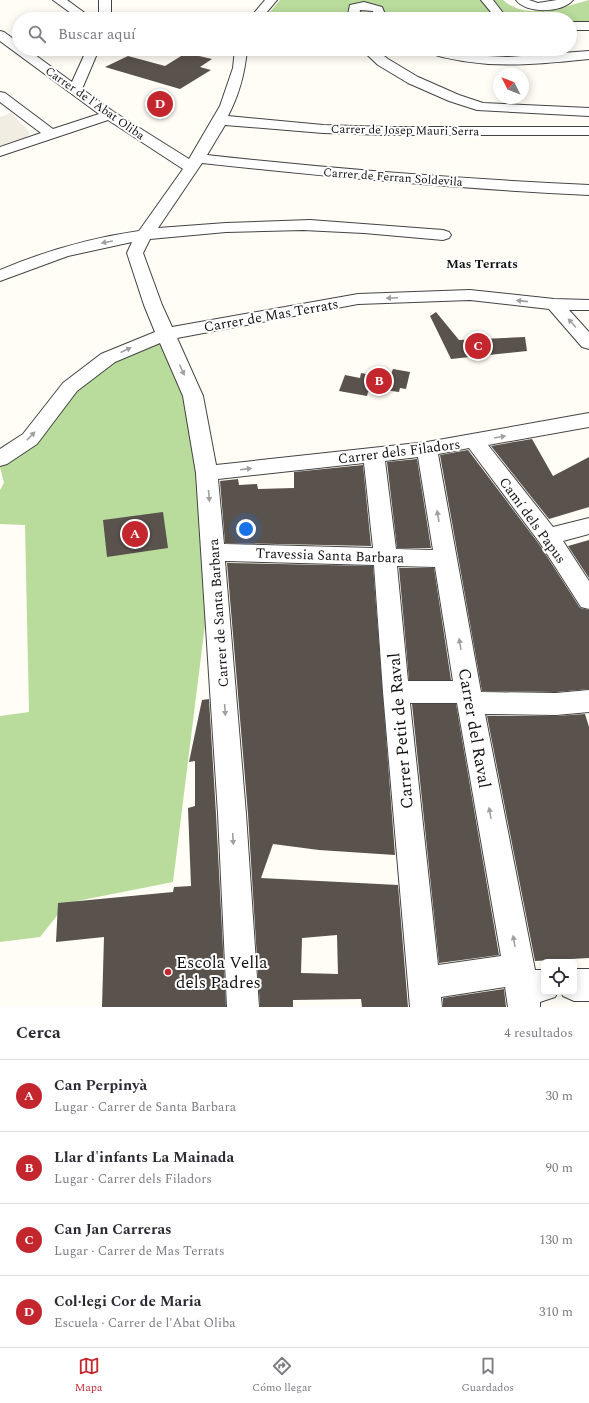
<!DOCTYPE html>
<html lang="es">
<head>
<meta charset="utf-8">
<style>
	:root { --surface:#fff; --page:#f2f2f3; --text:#2b2b33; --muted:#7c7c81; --line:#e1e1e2; --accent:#c4262e }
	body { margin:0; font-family:Spectral,serif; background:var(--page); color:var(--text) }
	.controls { position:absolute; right:12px; bottom:12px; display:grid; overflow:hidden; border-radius:6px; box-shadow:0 2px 10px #0003 }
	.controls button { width:36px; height:36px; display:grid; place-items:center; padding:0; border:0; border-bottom:1px solid var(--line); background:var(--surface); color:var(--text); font:20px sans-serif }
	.compass { position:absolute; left:493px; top:68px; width:36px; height:36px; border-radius:50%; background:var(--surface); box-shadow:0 2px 10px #0003; rotate:312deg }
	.you { position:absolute; left:246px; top:529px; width:14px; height:14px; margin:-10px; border:3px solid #fff; border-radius:50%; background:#1a73e8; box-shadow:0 0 0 6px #1a73e833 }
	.badge { display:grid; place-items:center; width:26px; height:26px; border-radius:50%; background:var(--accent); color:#fff; font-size:13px; font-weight:700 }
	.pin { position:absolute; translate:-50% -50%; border:2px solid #fff; box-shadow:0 1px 4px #0006 }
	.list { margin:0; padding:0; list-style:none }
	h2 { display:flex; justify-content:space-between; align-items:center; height:52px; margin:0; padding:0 16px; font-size:17px }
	h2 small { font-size:13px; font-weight:400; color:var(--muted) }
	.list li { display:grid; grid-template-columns:26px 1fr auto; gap:12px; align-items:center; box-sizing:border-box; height:72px; padding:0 16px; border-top:1px solid var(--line) }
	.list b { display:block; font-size:15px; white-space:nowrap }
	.list p { margin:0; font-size:13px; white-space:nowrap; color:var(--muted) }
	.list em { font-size:13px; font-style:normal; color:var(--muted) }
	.icon { flex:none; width:22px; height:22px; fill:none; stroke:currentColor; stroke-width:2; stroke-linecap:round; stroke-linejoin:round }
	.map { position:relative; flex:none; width:589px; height:1007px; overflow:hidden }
	.search { position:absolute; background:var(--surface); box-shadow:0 2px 10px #0003; left:12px; right:12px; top:12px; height:44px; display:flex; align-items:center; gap:10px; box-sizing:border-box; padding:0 14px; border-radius:22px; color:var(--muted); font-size:15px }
	.sheet { height:340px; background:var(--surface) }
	nav { display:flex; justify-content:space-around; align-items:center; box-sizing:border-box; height:56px; border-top:1px solid var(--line); background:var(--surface); font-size:11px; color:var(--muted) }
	nav a { display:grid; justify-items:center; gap:2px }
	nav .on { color:var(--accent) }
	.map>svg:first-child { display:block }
	.forest { fill:#b9dc9c }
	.plaza { fill:#f1ede2 }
	.building { fill:#5a524d; fill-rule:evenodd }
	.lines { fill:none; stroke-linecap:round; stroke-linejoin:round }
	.minor-casing { stroke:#444; stroke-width:2 }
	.minor { fill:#fff; fill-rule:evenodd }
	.oneway { fill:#a0a0a0 }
	.poi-dot { fill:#c4262e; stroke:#fff; stroke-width:1.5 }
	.labels { text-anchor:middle; stroke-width:4; stroke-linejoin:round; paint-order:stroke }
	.far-street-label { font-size:12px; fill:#111; stroke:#fff }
	.far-neighbourhood-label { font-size:13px; font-weight:bold; fill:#111; stroke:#fff }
	.street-label { font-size:14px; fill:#111; stroke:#fff }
	.near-street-label { font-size:17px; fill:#111; stroke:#fff }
	.near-poi-label { font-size:17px; fill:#111; stroke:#fff; text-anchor:start }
</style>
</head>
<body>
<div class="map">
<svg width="589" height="1007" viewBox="0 0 589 1007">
	<rect width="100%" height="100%" fill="#fffdf5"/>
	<path class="forest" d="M280,0H503C526,21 563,7 589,0V22L570,23V19L516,18L264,19Z
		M166,334L193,396L214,552L173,882L67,903L40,937L0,942V716L29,712L25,525L0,524V490L4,483L0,467V459L108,358Z"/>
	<path class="plaza" d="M11,113L28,130L30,134L24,139L0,146V117Z"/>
	<path class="building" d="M186,53L212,59L200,67L211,70L180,89L105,67L128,56L165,66Z
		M436,312L459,340L525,337L527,351L451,359L430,316Z
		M393,369L410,372L406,389L400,388L399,392L384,390L383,395L368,392L367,396L339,391L345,375L360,378L361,373L376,376L377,372L391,374Z
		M532,439L553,476L589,457V507L549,519L491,446Z
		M468,450L539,544L580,608L589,610V689L556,692L482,691L440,455Z
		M417,459L431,548H397L387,462Z
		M363,465L371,546L225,543L220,481L238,479L239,485L257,484L258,489L294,488V472Z
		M163,512L168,548L107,557L103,520Z
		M589,540V578L568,546Z
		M227,563L373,566L395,855L319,850L273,844L261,878L398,885L408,1007H362L361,999L293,1000V1007H260L248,814ZM337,935L338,974L301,973L302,938Z
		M399,568H434L451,680H409Z
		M209,699L216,814L226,1007H102L104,937L56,942L58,903L173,892L174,887L191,886L188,808L195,806V761L189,762L202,700Z
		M412,704H456L499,955L439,963Z
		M585,714L589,727V958L535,961L487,716H556Z
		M504,989L506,1007H443V998Z"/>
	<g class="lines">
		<g class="minor-casing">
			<path id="minor" d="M53,0H67L93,19H79Z
				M99,0H111V19H99Z
				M265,0H277L261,19H249Z
				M481,0H493L503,13L512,16L514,19H498L495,17Z
				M516,0H529L538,3L557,0H573C563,13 526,14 516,0Z
				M364,2L382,7L387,19H375L373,11L360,10L359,19H347L350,5Z
				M570,22H589V30H570Z
				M0,31L4,32L19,43V49H27L72,82L87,49H99L82,89L114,112L189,159L220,106L233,68L235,49H247C245,73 239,95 228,116L323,125L387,127H589V135H387L323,133L225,125L207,155C334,169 461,179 589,185V195C460,189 331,177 202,163L158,228L226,223L310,220L443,230L449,232L451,235L449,238L443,240L364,233L303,230L226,232L150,239L143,253L162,305L172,327L358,294L470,290L554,299L589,300V310H569L589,332V349L582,347L549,309L470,300L358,304L177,338L203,396L216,465L427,442L589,413V427L488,445L553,527L589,518V534L563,541L589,581V609L581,607L540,543L469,448L438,454L481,692L556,693L589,690V712L556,715L485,714L535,970H544V992H558L555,997L540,1002V1007H508L505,987L441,997L442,1007H410L383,692L374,565L225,561L246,814L259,1007H227L218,814L196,473L183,396L160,343L115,362L77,391L37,444L7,464L0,466V449L23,434L63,383L101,354L155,332L144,305L127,253L132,242L68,256L0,281V270C45,251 91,238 139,231L183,169L108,120L0,156V147L41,133L0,102V92L5,93L53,129L99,114L0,41ZM418,457L433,550L396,549L385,461ZM364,463L373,548L224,544L218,479ZM397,566L435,567L453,681H408ZM410,703H457L501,956L438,965Z
				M361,49H375L388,59L418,77L459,95L483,103L589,108V116L477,110L449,101L408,83L378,65Z
				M423,49H442L467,55L508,57L589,51V59C532,65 480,70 425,52Z
				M574,969H589V1001H574L563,996L561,992H574Z"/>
		</g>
		<use href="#minor" class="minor"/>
	</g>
	<defs><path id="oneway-solid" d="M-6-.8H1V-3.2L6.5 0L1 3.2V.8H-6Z"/></defs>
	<g class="oneway">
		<use href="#oneway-solid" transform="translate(107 242) rotate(170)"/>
		<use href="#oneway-solid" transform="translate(392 298) rotate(178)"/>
		<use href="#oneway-solid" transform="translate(522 301) rotate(-174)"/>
		<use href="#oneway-solid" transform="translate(572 323) rotate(-132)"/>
		<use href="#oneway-solid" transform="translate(126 350) rotate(-25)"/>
		<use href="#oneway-solid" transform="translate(182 370) rotate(66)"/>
		<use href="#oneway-solid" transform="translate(31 436) rotate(-46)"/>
		<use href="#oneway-solid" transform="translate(500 437) rotate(-10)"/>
		<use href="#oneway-solid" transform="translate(246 469) rotate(-7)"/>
		<use href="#oneway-solid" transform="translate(209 496) rotate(85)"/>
		<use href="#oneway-solid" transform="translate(438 516) rotate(-100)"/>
		<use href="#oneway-solid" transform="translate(460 644) rotate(-100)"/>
		<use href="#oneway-solid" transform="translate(225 710) rotate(86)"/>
		<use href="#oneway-solid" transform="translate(490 813) rotate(-100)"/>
		<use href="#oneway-solid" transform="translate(233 839) rotate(87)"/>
		<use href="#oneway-solid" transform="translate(514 941) rotate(-100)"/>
	</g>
	<circle class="poi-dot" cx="168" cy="972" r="4"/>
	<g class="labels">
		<g class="far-street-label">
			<text transform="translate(95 103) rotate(35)" y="4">Carrer de l'Abat Oliba</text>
			<text transform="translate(405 130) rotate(1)" y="4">Carrer de Josep Mauri Serra</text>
			<text transform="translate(393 177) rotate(4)" y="4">Carrer de Ferran Soldevila</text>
		</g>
		<g class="far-neighbourhood-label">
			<text x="482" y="268">Mas Terrats</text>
		</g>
		<g class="street-label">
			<text transform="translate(271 315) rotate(-10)" y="5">Carrer de Mas Terrats</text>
			<text transform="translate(399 451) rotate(-7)" y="5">Carrer dels Filadors</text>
			<text transform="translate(533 520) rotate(54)" y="5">Camí dels Papus</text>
			<text transform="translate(330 555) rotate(2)" y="5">Travessia Santa Barbara</text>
			<text transform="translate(218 613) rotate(-94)" y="5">Carrer de Santa Barbara</text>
		</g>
		<g class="near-street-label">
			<text transform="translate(475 728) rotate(80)" y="6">Carrer del Raval</text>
			<text transform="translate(400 731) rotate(-95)" y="6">Carrer Petit de Raval</text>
		</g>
		<g class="near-poi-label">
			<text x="176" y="968">Escola Vella<tspan x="176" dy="20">dels Padres</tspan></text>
		</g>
	</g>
</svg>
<div class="controls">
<button><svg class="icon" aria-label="locate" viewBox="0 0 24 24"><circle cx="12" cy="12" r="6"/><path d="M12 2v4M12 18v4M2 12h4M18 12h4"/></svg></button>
</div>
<svg class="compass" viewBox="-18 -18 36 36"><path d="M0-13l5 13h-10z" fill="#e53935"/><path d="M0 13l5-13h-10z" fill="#7c7c81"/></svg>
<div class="you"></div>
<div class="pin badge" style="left:135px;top:534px">A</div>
<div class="pin badge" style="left:379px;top:381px">B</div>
<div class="pin badge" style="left:478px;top:346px">C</div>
<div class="pin badge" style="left:160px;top:104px">D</div>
<div class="search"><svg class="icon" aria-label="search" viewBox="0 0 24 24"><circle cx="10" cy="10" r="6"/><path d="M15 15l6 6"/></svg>Buscar aquí</div>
</div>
<section class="sheet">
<h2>Cerca<small>4 resultados</small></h2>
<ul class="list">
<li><span class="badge">A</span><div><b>Can Perpinyà</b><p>Lugar · Carrer de Santa Barbara</p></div><em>30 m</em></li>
<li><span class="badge">B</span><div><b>Llar d'infants La Mainada</b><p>Lugar · Carrer dels Filadors</p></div><em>90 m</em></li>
<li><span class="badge">C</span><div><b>Can Jan Carreras</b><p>Lugar · Carrer de Mas Terrats</p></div><em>130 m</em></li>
<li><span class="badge">D</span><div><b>Col·legi Cor de Maria</b><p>Escuela · Carrer de l'Abat Oliba</p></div><em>310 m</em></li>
</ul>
</section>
<nav>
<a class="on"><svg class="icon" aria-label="map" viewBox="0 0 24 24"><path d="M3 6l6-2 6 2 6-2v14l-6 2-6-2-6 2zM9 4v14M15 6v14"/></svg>Mapa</a>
<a><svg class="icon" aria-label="directions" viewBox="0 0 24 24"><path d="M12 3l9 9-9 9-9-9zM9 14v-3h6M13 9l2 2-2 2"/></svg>Cómo llegar</a>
<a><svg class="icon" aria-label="saved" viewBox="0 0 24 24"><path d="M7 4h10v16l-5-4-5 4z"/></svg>Guardados</a>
</nav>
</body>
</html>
